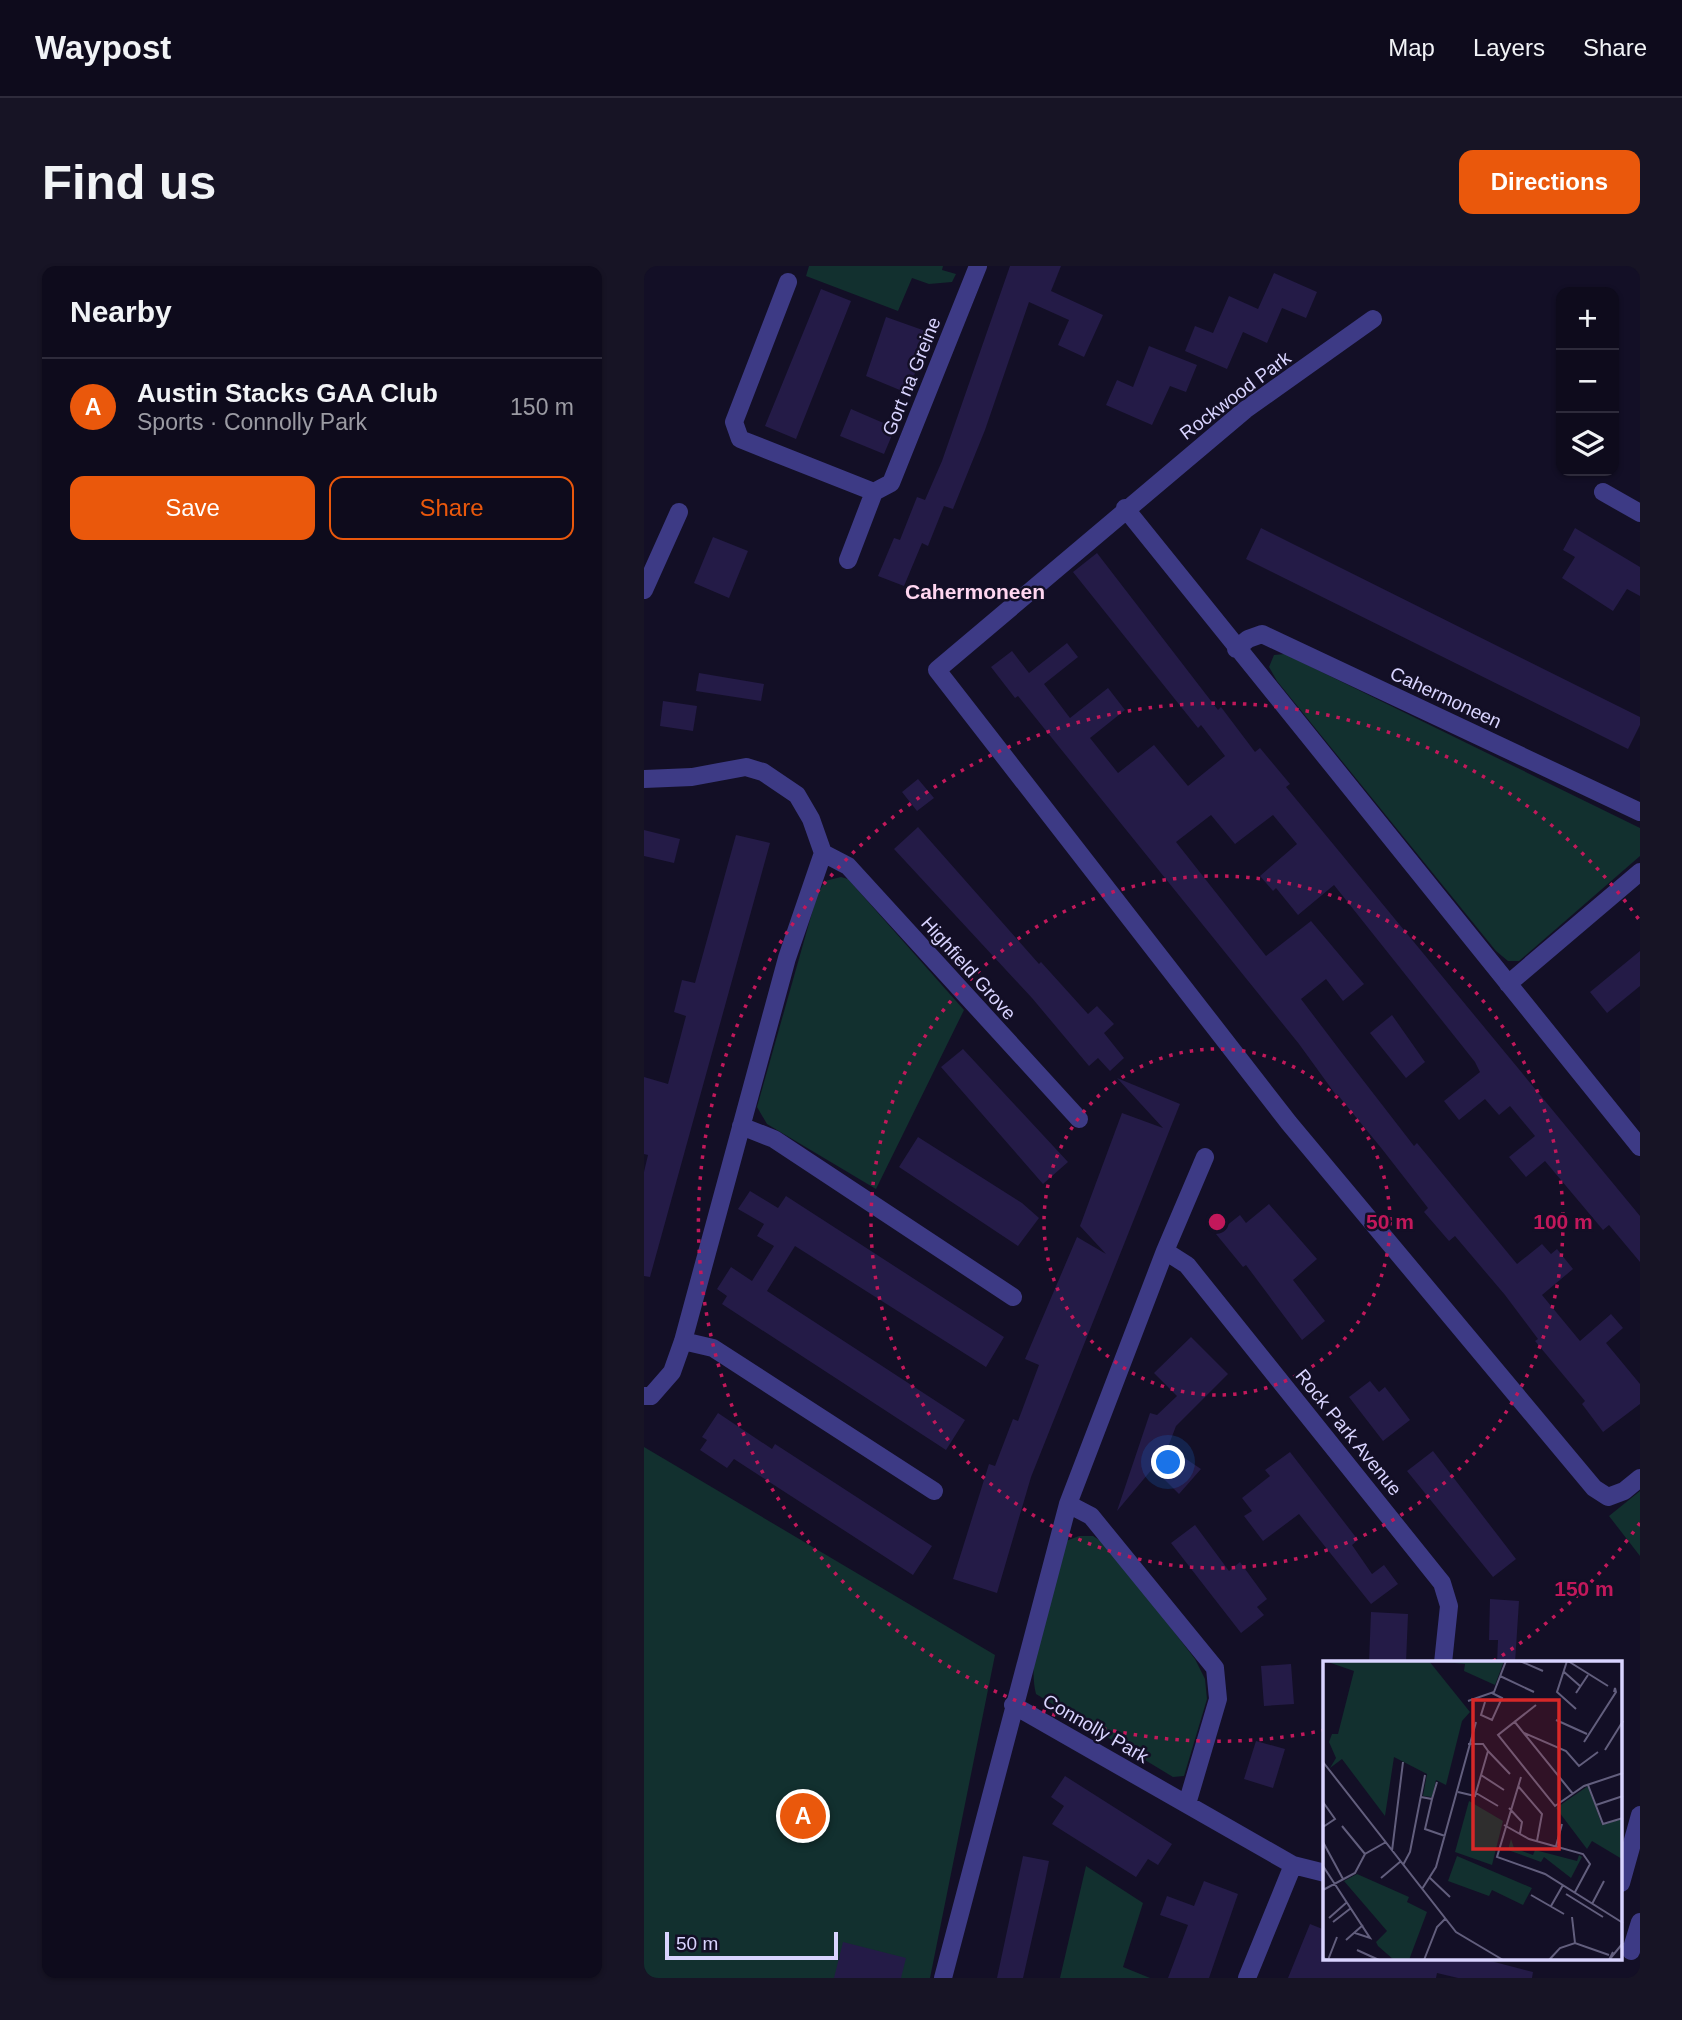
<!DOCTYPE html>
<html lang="en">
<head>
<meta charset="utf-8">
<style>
	:root { --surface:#0e0b1c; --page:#171425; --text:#f1f3f6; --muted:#9b9ba3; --line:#2e2b3b; --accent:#ea580c }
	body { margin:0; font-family:Arial,sans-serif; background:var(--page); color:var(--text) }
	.controls { position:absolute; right:21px; top:21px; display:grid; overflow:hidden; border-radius:14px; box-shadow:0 2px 5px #0004 }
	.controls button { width:63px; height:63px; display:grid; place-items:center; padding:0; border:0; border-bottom:2px solid var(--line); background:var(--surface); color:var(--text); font:35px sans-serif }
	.scale { position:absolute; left:21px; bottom:18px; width:173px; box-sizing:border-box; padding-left:7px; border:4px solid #d9d4ff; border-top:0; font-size:19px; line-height:24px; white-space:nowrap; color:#d9d4ff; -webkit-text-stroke:5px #130f26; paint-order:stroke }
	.you { position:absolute; left:525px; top:1197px; width:24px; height:24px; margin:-18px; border:5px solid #fff; border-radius:50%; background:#1a73e8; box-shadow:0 0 0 10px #1a73e833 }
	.badge { display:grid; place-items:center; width:46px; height:46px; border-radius:50%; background:var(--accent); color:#fff; font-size:23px; font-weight:700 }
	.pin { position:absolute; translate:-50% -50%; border:4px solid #fff; box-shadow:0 2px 7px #0006 }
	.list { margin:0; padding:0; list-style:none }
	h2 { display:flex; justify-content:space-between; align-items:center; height:91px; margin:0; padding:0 28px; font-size:30px }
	h2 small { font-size:23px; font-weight:400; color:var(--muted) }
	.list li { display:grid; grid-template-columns:46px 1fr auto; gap:21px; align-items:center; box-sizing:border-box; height:98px; padding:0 28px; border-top:2px solid var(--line) }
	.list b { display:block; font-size:26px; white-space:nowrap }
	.list p { margin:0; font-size:23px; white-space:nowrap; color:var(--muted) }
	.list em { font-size:23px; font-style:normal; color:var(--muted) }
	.actions { display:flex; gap:14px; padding:21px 28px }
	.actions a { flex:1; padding:16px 0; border:2px solid var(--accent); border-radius:14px; text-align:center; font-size:24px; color:var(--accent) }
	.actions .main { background:var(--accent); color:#fff }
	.icon { flex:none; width:38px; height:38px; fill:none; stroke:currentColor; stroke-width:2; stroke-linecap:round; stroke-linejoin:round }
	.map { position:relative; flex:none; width:996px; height:1712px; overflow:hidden; border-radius:14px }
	header { display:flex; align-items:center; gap:42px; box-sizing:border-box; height:98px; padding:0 35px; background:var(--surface); border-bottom:2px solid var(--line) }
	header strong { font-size:33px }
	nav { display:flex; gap:38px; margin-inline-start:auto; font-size:24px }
	.intro { display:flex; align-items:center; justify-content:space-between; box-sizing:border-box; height:168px; padding:0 42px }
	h1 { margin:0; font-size:49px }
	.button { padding:18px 32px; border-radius:14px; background:var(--accent); color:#fff; font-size:24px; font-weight:700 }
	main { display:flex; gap:42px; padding:0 42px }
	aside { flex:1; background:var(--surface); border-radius:14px; box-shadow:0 2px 5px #0004 }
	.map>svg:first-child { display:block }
	.green { fill:#12302f }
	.building { fill:#241b47 }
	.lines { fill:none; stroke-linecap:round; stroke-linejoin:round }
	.minor { stroke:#3d3a85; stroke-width:18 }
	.ring { fill:none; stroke:#c2185b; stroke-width:3.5; stroke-dasharray:3.5 7 }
	.labels { text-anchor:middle; stroke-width:5; stroke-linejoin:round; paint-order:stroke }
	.street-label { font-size:19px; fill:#d9d4ff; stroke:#130f26 }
	.neighbourhood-label { font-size:21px; font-weight:bold; fill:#ffd6f0; stroke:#130f26 }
	.inset-road { fill:none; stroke:#625e7d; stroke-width:2 }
	.view { fill:#d62828; fill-opacity:0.15; stroke:#d62828; stroke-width:3.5 }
	.inset-edge { fill:none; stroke:#d9d4ff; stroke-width:3.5 }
	.centre { fill:#c2185b; stroke:#130f26; stroke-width:3.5 }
	.ring-label { font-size:21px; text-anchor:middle; font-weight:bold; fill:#c2185b; stroke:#130f26; stroke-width:5; stroke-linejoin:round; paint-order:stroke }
</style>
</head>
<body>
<header>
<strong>Waypost</strong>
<nav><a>Map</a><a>Layers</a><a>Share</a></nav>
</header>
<div class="intro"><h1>Find us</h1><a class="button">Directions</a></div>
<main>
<aside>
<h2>Nearby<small></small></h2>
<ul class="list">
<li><span class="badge">A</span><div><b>Austin Stacks GAA Club</b><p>Sports · Connolly Park</p></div><em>150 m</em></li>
</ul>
<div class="actions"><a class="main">Save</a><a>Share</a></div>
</aside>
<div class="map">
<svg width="996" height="1712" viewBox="0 0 996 1712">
	<rect width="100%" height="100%" fill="#130f26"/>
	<path class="green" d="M165,0H299L298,4L312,8L308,16L285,18L268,12L254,45L162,10Z
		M641,388L996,562V590L875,695H864L852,685L633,415L625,401L630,389Z
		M197,611L204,613L320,744L232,923L123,858L113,841L173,629L181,615Z
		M0,1181L351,1389L286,1712H0Z
		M996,1225V1290L965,1250Z
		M435,1270H449L463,1279L551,1393L561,1413L563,1433L540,1510L529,1511L392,1428C381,1385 410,1318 422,1275Z
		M442,1600L499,1637L479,1701L506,1712H416Z"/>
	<path class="building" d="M366,0H417L407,25L459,49L440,91L414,79L425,54L385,36L341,164L309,243L300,240L284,280L278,277L260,320L234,310L250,272L256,274L273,231L281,234L298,195Z
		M630,7L673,26L662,52L638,42L623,77L599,66L583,103L541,85L551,60L569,67L585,30L614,43Z
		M177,23L207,35L152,173L121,160Z
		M242,51L287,67L263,127L222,110Z
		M505,80L553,99L542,126L526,120L508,159L462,139L473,114L489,121Z
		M207,143L251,162L240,188L196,170Z
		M617,262L996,451V459L984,483L602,293Z
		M931,262L996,301V330L983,323L969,345L918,312L931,291L919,284Z
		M69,271L104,285L85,332L50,317Z
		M453,287L574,444L577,441L611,486L616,482L646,518L642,521L996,950V996L965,959L959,964L901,895L882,911L865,891L891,870L866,840L855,849L841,833L815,854L800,835L836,806L831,796L690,619L654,649L632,622L629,625L616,610L653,578L629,549L591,578L567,549L532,576L622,690L667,655L720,718L699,735L682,713L657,733L698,787L770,880L773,877L873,998L898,978L907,988L913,983L929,1003L898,1029L936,1075L967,1048L979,1062L962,1077L996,1118V1138L959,1166L938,1138L941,1135L891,1075L894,1073L861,1029L811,970L805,975L780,946L784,942L738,883L693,828L692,829L655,778L374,430L371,432L347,401L368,385L385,407L423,377L434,391L400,418L426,452L464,422L481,444L446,472L474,507L510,479L544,520L581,490L557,459L554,462L429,306Z
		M55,407L120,418L117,435L52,425Z
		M19,435L53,440L49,465L16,460Z
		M274,513L290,532L273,545L258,526Z
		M274,561L395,698L397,696L444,748L453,740L470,758L460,767L480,792L466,805L454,792L445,800L388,732L250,583Z
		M0,564L36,573L30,597L0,590Z
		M92,569L126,577L6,1011L0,1010V906L4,889L0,888V811L24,818L42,750L30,746L38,714L51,717Z
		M996,685V720L963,747L946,726Z
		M748,749L781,796L762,812L726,767Z
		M319,783L424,896L399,918L297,801Z
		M473,812L536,838L387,1211L353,1327L309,1313L345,1198L351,1200L369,1153L374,1155L395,1099L381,1093L433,971L462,988L436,960L478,847L519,862Z
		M274,871L378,937L395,952L374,980L255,901Z
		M106,925L134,942L142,930L360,1071L342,1101L151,980L123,1025L321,1154L302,1184L78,1038L83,1030L73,1023L87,1001L108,1015L130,980L113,970L120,958L94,943Z
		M625,938L673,993L649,1014L681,1055L658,1074L602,999L599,1001L572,968L596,949L602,957Z
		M547,1071L584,1108L532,1160L524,1181L557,1203L535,1228L509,1202L473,1245L506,1147L513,1149L533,1130L510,1107Z
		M726,1115L735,1126L741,1121L766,1154L739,1175L705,1131Z
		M74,1147L128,1183L131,1178L288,1280L269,1309L90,1193L83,1202L56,1184L63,1174L58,1171Z
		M789,1185L872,1293L849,1311L763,1205Z
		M646,1186L714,1274L708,1279L728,1308L740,1299L754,1318L727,1338L655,1248L619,1275L600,1250L608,1245L598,1232L626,1210L621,1204Z
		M551,1259L585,1305L596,1296L623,1333L613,1341L620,1349L597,1367L527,1277Z
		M846,1333L875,1335L871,1397H853L854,1374H845Z
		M727,1346L764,1348L762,1397H725Z
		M647,1398L650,1438L620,1440L617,1400Z
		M612,1475L641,1483L629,1522L600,1513Z
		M421,1510L528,1578L514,1599L504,1593L492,1611L408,1558L420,1540L407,1531Z
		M379,1590L405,1595L401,1615L379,1712H353Z
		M560,1615L594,1628L565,1712H524L544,1659L516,1649L523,1630L550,1640Z
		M666,1658L681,1664V1693H839L889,1706L888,1712H814L793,1707L792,1712H644Z
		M199,1676L262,1692L257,1712H190Z"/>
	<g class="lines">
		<path class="minor" d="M144,16L90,156L96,173L230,226L247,217L334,0
			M729,53L601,144L293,404L645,857L950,1222L964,1231L980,1225L996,1212
			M959,226L996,247
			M481,242L996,881
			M204,294L230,226
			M0,324L35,246
			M592,383L604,373L618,368L996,546
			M0,513L48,511L102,501L119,506L153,529L167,553L179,587L143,692L39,1075L28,1106L7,1130H0
			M179,587L204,600L435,853
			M864,718L996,606
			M97,860L130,873L369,1031
			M521,985L543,999L798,1317L805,1340L799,1397
			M39,1075L69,1082L290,1225
			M424,1238L447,1250L571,1402L574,1433L543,1538
			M369,1439L649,1599L681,1607
			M977,1617L996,1549
			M987,1685L996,1656
			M299,1712L424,1238L521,985L561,891
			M603,1712L649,1599"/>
	</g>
	<g class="ring">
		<circle cx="573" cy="956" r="173"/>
		<circle cx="573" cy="956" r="346"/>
		<path d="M996 1257A519 519 0 0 1 848 1396M681 1464A519 519 0 1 1 996 655"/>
	</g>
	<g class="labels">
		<g class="street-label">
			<text transform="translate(267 110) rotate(-68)" y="7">Gort na Greine</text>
			<text transform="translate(591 129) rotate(-37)" y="7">Rockwood Park</text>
			<text transform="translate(802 431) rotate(25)" y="7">Cahermoneen</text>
			<text transform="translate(325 702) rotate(48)" y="7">Highfield Grove</text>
			<text transform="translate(705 1166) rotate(51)" y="7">Rock Park Avenue</text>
			<text transform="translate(452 1462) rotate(30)" y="7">Connolly Park</text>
		</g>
		<g class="neighbourhood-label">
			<text x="331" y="333">Cahermoneen</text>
		</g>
	</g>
	<g transform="translate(679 1395)">
		<rect width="299" height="299" fill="#130f26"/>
		<path d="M2,0H106L147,51L139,60L123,124L113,119L109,136L100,135L104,113L71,96L62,155L19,98L7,107L13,97L6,81L9,73H15L31,10ZM111,0L143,1L181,0L172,24L141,10L142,3ZM265,125L279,164L299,158V198L269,180L264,188L233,147ZM146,140L180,160L169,204L132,191ZM188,178L191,187L210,194L212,189L254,200L256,194L259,196L248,217L221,196L218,201L185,189ZM134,195L209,227L200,244L169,229L166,235L125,220ZM34,213L86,236L84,241L104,251L86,299H71L55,285L53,281L64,270L21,220Z" fill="#12302f"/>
		<path class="inset-road" d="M197,0L220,10M244,0L234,31L253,48M245,0L285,25M240,10L257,25M177,15L211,31M253,32L265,14M145,40L171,31L183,0M162,41L158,54L169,59L179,37L169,32M213,44L175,74L232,145L261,125L300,112M233,59L264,73M191,60L250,133M201,72L243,90L256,105L275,91M261,81L293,31L292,27L291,31M282,89L300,60M165,90L187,113M0,101L133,271L180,299M158,114L181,129M198,116L174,196L222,213L300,262M265,124L280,163L300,157M195,125L219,153L214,180M135,131L152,135L165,90L160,83H145M153,132L175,145M98,136L109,138L114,121M109,138L102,168L122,175M0,141L12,158L0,166M273,144L300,135M186,147L199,161L197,172M181,164L206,178L260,193L267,203L252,231M19,165L42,193M0,181L20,218M233,185L239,163M69,190L80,101M80,204L87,191L102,114M0,205L47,277L32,272M58,217L78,200M107,217L127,236M99,228L113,206L153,61M0,229L32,212L42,193L63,181M243,233L280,256M208,234L241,253M269,243L281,220M228,245L240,224M249,256L252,282M6,257L23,242M10,261L28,247M23,279L40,264M34,289L56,299M290,291L286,299L300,282M0,297L5,299L14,276M101,299L114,266L122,258M226,299L237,287L252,282L286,294"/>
		<path class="view" d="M150,39H236V188H150Z"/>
		<rect width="299" height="299" class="inset-edge"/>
	</g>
	<circle cx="573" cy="956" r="10" class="centre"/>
	<g class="ring-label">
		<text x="746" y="963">50 m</text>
		<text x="919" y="963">100 m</text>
		<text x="940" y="1330">150 m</text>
	</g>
</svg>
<div class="controls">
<button>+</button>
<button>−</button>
<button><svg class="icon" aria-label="layers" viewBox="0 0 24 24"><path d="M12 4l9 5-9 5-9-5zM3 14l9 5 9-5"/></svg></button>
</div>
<div class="scale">50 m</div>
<div class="you"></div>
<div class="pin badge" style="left:159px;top:1550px">A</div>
</div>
</main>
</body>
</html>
